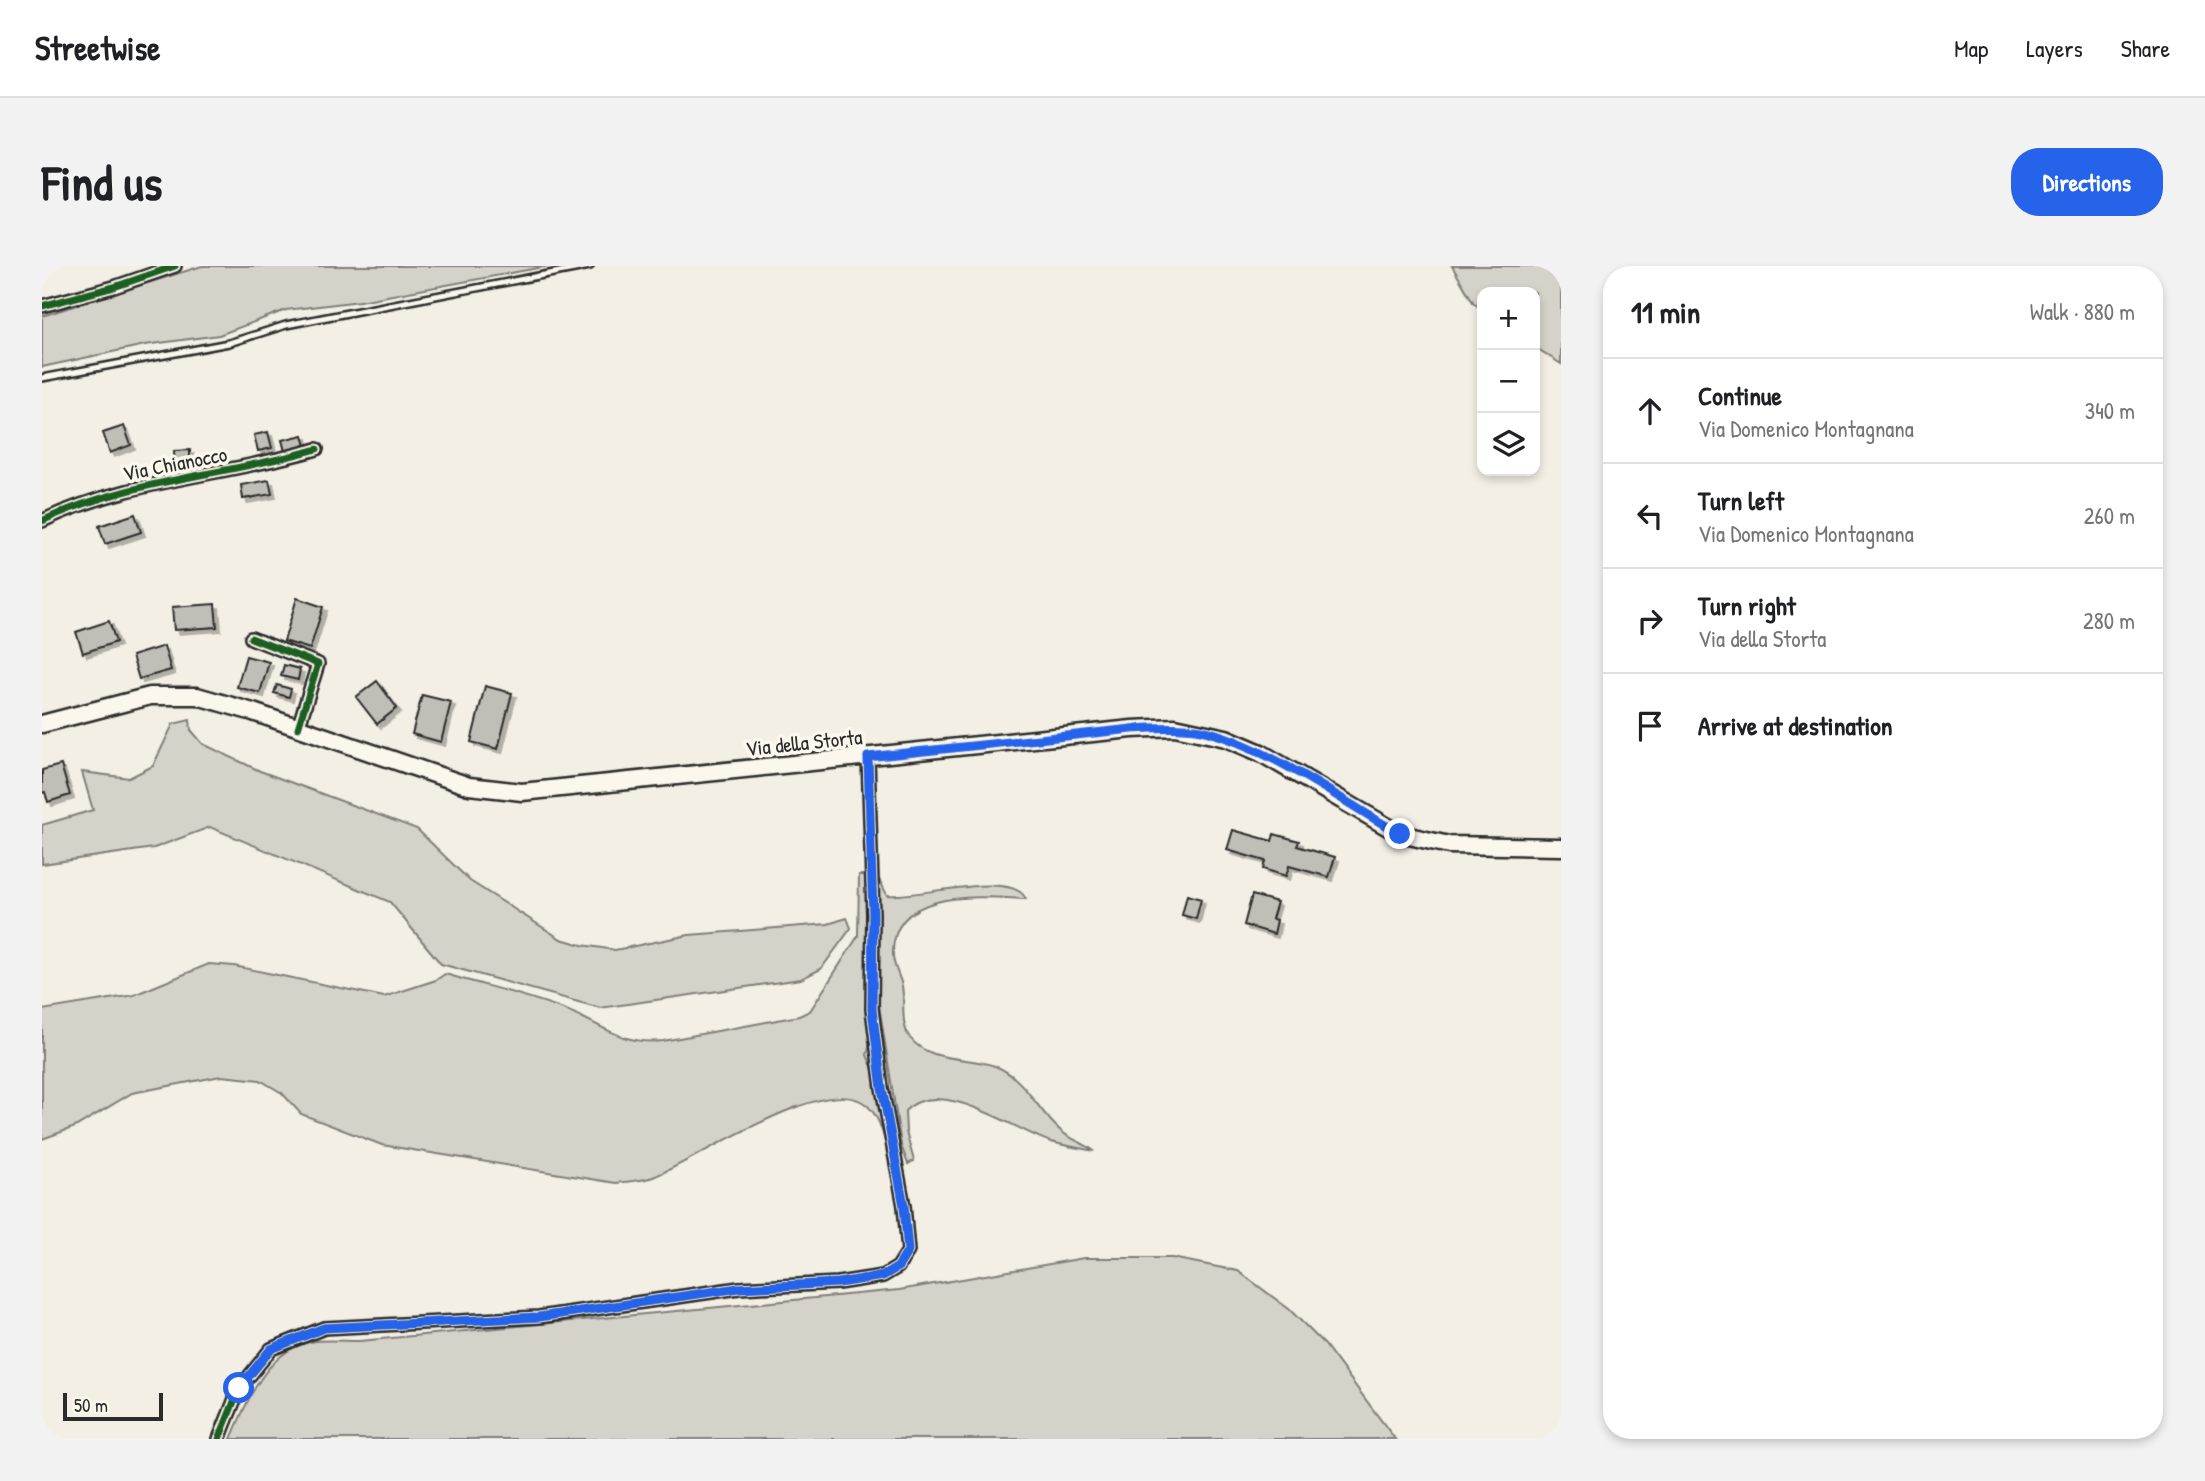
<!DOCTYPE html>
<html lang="en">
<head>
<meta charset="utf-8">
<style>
	:root { --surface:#fff; --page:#f2f2f2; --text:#202124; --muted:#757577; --line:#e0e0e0; --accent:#2563eb }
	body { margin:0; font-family:"Patrick Hand",sans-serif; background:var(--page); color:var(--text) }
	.controls { position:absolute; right:21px; top:21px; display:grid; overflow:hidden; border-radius:14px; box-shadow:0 4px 10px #0003 }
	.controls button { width:63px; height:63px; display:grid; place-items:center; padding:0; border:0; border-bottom:2px solid var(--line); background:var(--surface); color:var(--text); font:35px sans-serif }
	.scale { position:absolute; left:21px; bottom:18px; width:100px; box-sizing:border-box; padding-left:7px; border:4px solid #2b2b2b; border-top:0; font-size:19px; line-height:24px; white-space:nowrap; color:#2b2b2b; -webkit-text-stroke:5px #fbf7ec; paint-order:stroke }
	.stop { position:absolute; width:21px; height:21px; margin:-16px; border:5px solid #2563eb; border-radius:50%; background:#fff }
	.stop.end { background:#2563eb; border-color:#fff; box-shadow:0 2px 7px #0008 }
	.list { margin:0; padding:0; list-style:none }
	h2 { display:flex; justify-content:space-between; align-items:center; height:91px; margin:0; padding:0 28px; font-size:30px }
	h2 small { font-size:23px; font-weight:400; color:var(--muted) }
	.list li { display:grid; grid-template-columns:46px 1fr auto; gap:21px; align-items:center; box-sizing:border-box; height:105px; padding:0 28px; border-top:2px solid var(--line) }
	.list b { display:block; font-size:26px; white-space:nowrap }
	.list p { margin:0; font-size:23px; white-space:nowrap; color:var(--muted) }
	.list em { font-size:23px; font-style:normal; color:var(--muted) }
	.icon { flex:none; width:38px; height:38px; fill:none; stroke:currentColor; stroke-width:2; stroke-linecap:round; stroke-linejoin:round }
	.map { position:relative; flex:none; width:1519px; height:1173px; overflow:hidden; border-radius:28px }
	header { display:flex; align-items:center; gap:42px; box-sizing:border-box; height:98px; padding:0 35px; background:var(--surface); border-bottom:2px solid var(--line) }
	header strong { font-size:33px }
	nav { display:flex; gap:38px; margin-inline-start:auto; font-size:24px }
	.intro { display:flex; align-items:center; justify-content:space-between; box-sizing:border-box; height:168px; padding:0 42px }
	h1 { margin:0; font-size:49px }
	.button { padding:18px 32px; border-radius:28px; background:var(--accent); color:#fff; font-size:24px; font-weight:700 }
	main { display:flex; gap:42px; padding:0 42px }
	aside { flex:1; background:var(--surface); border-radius:28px; box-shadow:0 4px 10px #0003 }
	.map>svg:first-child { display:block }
	.green { fill:#d5d2c9; stroke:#807e7a; stroke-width:2 }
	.building { fill:#c0beb6; stroke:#2b2b2b; stroke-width:2; filter:url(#shadow) }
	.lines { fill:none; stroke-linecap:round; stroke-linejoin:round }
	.service-casing { stroke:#2b2b2b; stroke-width:10 }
	.minor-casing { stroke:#2b2b2b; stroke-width:16 }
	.secondary-casing { stroke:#2b2b2b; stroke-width:21 }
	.service { stroke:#fbf7ec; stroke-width:5 }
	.minor { stroke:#fbf7ec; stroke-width:10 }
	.secondary { stroke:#fbf7ec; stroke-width:16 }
	.cycleway-casing { stroke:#fbf7ec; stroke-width:11 }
	.cycleway { stroke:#1b5e20; stroke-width:7 }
	.route { stroke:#2563eb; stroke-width:9 }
	.labels { text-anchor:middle; stroke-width:7; stroke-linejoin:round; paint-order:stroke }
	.street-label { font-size:21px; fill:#2b2b2b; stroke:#fbf7ec }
</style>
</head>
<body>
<header>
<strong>Streetwise</strong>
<nav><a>Map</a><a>Layers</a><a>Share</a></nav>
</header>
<div class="intro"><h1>Find us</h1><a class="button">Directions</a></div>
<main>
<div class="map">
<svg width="1519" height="1173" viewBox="0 0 1519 1173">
	<defs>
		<filter id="shadow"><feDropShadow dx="4" dy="4" stdDeviation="0" flood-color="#0004"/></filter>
	</defs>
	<rect width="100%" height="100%" fill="#f3efe4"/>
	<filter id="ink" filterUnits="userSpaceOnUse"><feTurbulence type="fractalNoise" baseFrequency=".0143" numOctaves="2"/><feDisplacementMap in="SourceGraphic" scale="14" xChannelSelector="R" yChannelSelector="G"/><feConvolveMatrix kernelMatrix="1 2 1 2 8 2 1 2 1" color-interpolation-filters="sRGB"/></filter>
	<g filter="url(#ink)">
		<path class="green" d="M160,0H507L318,35L244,44L177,69L103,79L0,101V50Z
			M1410,0H1519V98L1493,81V26H1440V44L1431,36Z
			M148,454L149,464L161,478L218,505L375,563L428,615L519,673L540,679L573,684L647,669L786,658L805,652L809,662L779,703L759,713L558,742L399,698L348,636L168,561L112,582L0,598V559L51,544L40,506L87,512L111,500L131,458Z
			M817,609H824C826,643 824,674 824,708C824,735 834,763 825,789L834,810L848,876L844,879C840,864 836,847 822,837C781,808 655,894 611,911C600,915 586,915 574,917L340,879L259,848L240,827L218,814L179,810L90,827L33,861L0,873V744L92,729L167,698L192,700L342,731L394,714L403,708C443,720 485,729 524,744C561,759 578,779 621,775L757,750L768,745L816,670Z
			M837,613L845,629C873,633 971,603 984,633C940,631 849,621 851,689C851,700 858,710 860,720C863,736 858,758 868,772C888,797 926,790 953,800C984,812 995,845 1020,866C1030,874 1042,877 1052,885C1038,882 1023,880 1009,876C972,864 898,809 863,845L864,866L872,895L866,898L859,879L834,720Z
			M1042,992H1130L1196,1005L1247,1043L1283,1079L1353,1173H189C205,1135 226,1080 274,1075C288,1074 303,1075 318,1075L857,1024Z"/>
		<path class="building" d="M82,160L89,179L68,187L61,167Z
			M226,166L230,182L216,185L212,169Z
			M261,169L264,180L243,185L240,174Z
			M148,184V203L133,204L132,185Z
			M227,214L230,228L201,233L199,219Z
			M93,248L99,266L63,278L57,260Z
			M255,332L281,341L268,383L242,375Z
			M173,338L175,361L132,364L130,341Z
			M67,355L74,376L41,387L34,366Z
			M122,380L129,404L97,413L90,390Z
			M204,390L227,396L218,427L195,421Z
			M242,399L258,403L256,414L239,410Z
			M335,415L355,442L335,458L314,431Z
			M235,419L249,423L247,431L232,427Z
			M443,420L470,427L456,483L429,476Z
			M380,429L409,436L399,476L370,468Z
			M19,499L28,529L6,536L3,526L0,527V504Z
			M1191,564L1230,575L1232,568L1257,575L1255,580L1293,591L1287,611L1247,600L1244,610L1221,603L1223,595L1185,584Z
			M1145,629L1159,633L1154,653L1140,649Z
			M1210,629L1235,636L1230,653L1235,654L1232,668L1202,659Z"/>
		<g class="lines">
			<g class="service-casing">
				<path id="service" d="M0,112L187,77L244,59L548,0"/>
			</g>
			<g class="minor-casing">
				<path id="minor" d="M0,40L72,21L133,0
					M0,255C88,213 183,210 275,183
					M209,372L276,398L256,462
					M177,1173L197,1123L229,1083L282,1062L497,1051L697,1022L796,1017L841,1010L856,1001L866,985L862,940L840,822L830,743L831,648L826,491"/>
			</g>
			<g class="secondary-casing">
				<path id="secondary" d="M0,458L108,430H155L211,446L427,520L480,526L1090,463L1133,461L1184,472L1219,487L1358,568L1407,579L1519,581"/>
			</g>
			<use href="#service" class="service"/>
			<use href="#minor" class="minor"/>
			<use href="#secondary" class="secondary"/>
			<g class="cycleway-casing">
				<path id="cycleway" d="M0,40L72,21L133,0
					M0,255C88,213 183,210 275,183
					M209,372L276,398L256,462
					M177,1173L197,1123L229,1083L282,1062L497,1051L697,1022L796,1017L841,1010L856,1001L866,985L862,940L840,822L830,743L831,648L826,491"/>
			</g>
			<use href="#cycleway" class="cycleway"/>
		</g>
	</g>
	<g class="lines" filter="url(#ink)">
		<path class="route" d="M197,1122L229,1083L282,1062L497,1051L697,1022L796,1017L841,1010L856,1001L866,985L862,940L840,822L830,743L831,648L826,491L1090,463C1113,462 1136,460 1159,464C1221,478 1302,536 1358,568"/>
	</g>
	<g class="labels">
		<g class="street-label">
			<text transform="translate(133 198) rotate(-11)" y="7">Via Chianocco</text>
			<text transform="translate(762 477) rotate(-6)" y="7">Via della Storta</text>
		</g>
	</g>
</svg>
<div class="controls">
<button>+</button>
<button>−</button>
<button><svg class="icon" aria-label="layers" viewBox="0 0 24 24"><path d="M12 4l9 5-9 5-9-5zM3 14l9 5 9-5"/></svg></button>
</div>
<div class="scale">50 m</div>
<div class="stop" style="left:197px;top:1122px"></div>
<div class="stop end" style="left:1358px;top:568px"></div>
</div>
<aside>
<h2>11 min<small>Walk · 880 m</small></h2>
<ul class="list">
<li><svg class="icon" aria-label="ahead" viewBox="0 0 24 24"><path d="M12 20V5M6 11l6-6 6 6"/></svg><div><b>Continue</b><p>Via Domenico Montagnana</p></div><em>340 m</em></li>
<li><svg class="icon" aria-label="left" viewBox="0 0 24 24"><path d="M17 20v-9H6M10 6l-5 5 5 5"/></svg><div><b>Turn left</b><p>Via Domenico Montagnana</p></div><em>260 m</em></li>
<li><svg class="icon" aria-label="right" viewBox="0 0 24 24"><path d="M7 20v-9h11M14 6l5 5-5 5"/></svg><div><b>Turn right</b><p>Via della Storta</p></div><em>280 m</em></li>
<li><svg class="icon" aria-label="arrive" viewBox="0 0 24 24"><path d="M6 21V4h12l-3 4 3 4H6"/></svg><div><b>Arrive at destination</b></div></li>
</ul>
</aside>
</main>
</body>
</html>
